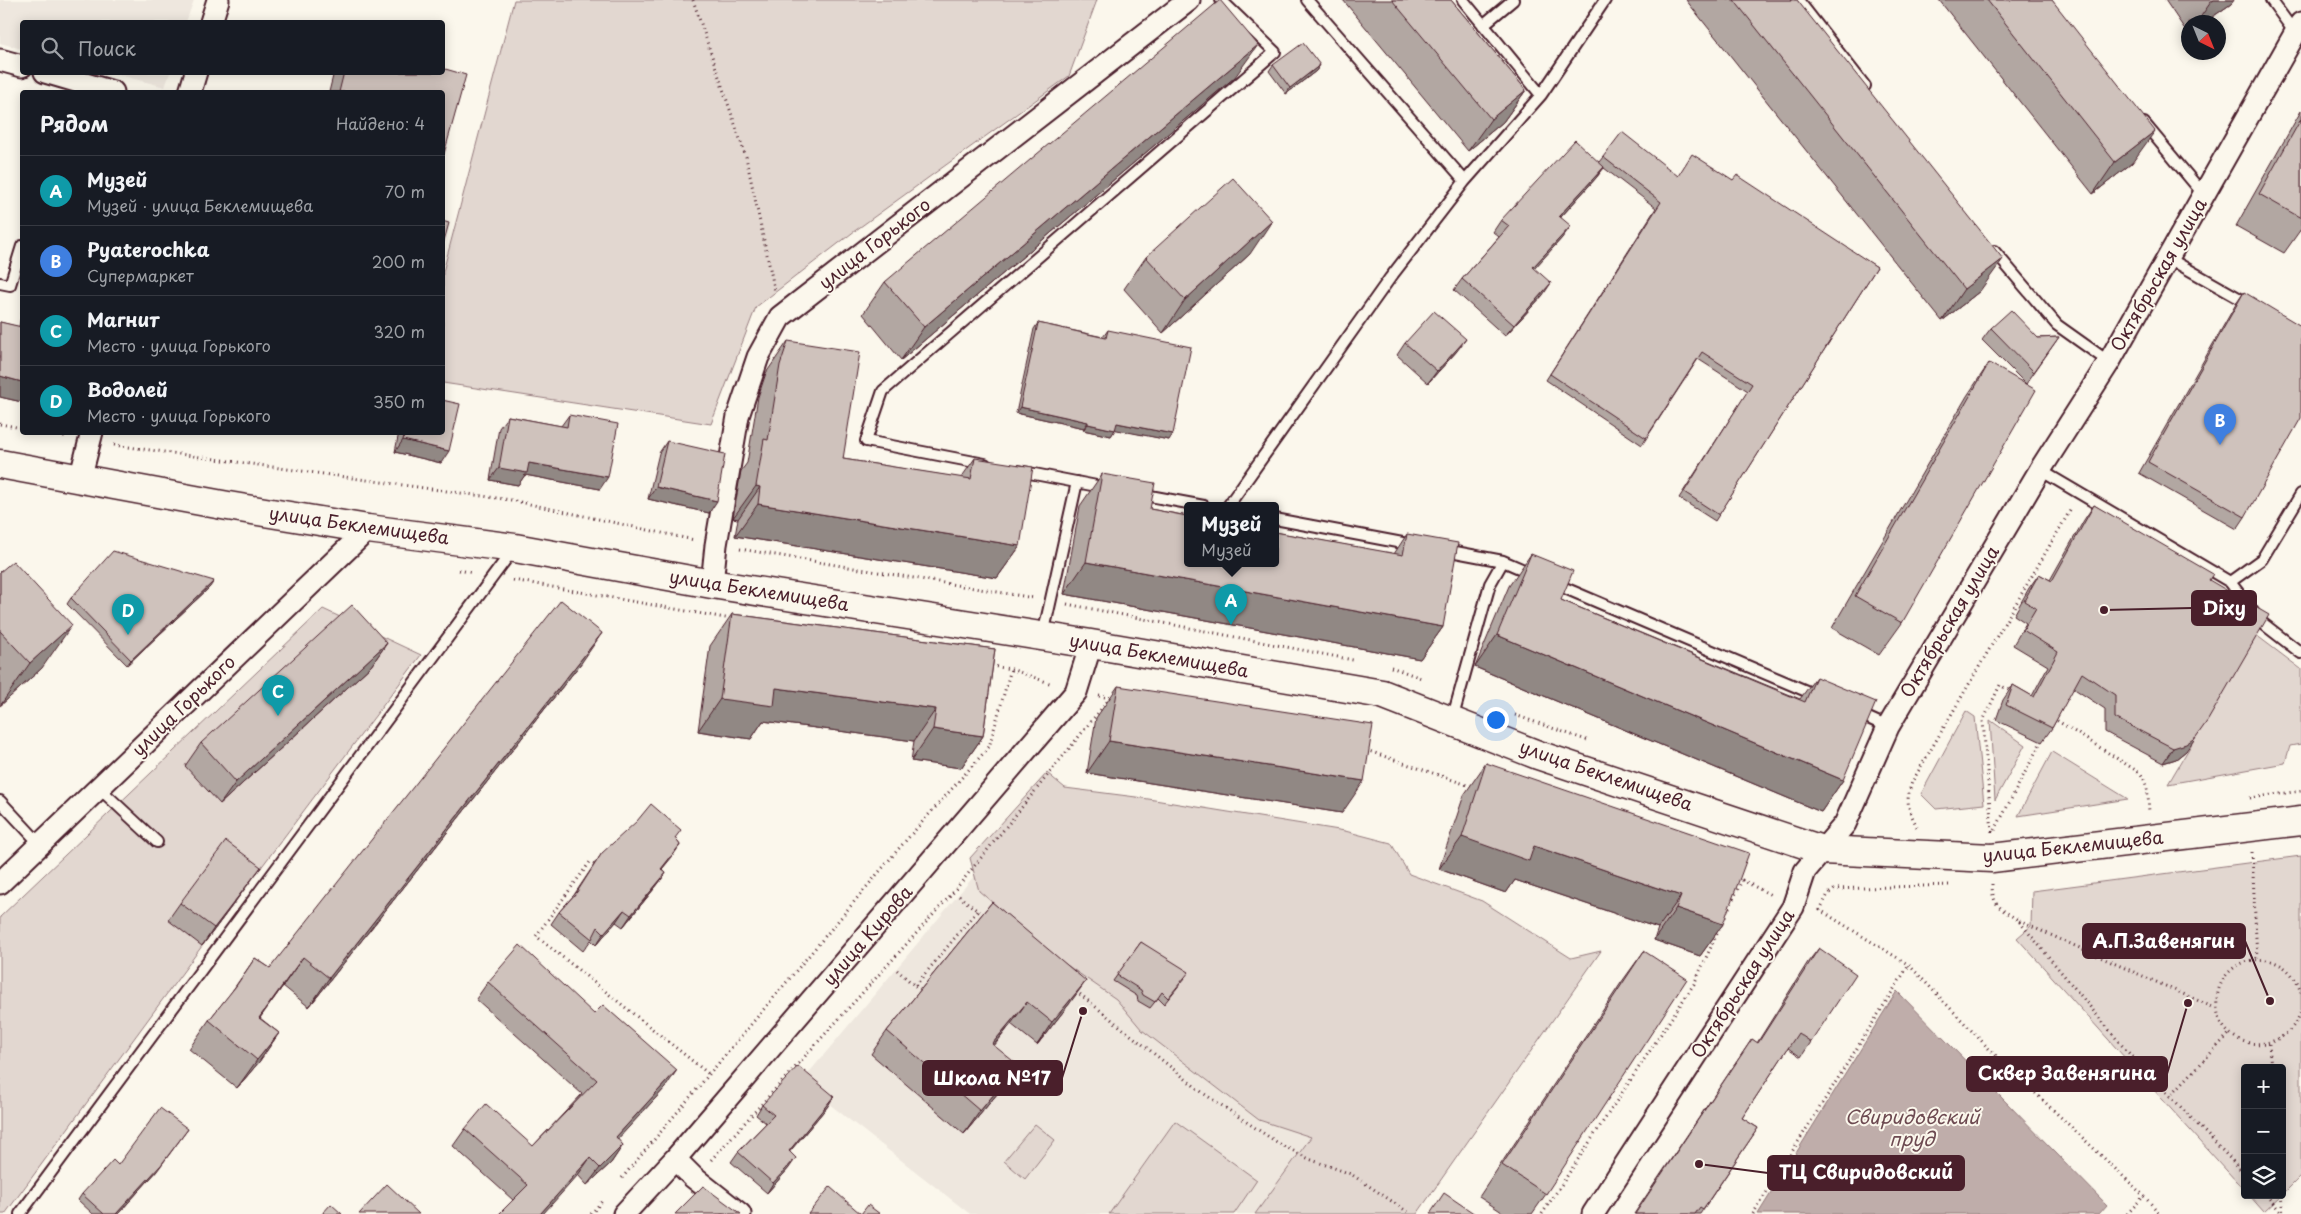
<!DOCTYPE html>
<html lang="ru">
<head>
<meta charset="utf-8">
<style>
	:root { --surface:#171b24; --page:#20242c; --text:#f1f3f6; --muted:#9ea1a6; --line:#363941; --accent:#7c3aed }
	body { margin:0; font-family:"Playpen Sans",sans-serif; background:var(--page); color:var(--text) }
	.controls { position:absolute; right:15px; bottom:15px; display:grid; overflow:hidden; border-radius:5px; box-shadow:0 2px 12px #0003 }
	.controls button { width:45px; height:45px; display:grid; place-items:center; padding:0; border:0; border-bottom:1px solid var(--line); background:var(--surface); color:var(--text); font:25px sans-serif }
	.compass { position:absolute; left:2181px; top:15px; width:45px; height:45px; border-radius:50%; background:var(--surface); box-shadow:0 2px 12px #0003; rotate:137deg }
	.you { position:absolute; left:1495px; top:719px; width:18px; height:18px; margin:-12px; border:4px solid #fff; border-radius:50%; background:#1a73e8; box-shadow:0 0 0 8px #1a73e833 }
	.badge { display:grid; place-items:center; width:32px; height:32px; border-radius:50%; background:var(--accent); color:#fff; font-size:16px; font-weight:700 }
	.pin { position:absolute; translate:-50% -41px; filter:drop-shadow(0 1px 2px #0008) }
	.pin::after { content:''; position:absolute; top:26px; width:18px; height:15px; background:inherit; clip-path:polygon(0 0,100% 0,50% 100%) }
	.popup { position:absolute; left:1184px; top:502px; width:95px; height:65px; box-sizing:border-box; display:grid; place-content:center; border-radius:5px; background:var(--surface); filter:drop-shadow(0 1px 4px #0005); font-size:16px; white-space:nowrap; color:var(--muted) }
	.popup b { font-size:19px; color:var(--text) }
	.popup::after { content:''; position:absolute; left:50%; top:100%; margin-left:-10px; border:10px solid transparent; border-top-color:var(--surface) }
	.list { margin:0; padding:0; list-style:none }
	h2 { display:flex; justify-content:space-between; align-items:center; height:65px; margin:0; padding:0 20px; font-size:21px }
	h2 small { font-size:16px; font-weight:400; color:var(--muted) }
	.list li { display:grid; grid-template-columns:32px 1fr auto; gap:15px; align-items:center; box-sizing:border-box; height:70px; padding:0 20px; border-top:1px solid var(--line) }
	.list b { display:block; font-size:19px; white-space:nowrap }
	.list p { margin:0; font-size:16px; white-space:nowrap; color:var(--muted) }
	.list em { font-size:16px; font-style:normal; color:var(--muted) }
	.icon { flex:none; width:28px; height:28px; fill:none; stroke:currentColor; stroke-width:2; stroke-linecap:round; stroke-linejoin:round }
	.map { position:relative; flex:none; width:2301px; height:1214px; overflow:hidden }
	.search { position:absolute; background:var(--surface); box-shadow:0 2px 12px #0003; left:20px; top:20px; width:425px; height:55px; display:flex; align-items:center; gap:12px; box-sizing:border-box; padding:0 18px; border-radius:5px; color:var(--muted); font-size:19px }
	.panel { position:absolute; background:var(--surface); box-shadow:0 2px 12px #0003; left:20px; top:90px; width:425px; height:345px; border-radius:5px }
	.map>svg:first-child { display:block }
	.built { fill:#eee7de }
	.green { fill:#e2d7d0; stroke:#967b7e }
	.water { fill:#bfadaa; stroke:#907477 }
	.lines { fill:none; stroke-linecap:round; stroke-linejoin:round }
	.lane-casing { stroke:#4a1f2b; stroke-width:14 }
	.street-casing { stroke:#4a1f2b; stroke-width:25 }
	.secondary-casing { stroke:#4a1f2b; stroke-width:31 }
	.path { stroke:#4a1f2b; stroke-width:3; stroke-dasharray:1 4; stroke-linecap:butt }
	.lane { stroke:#fbf7ec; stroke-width:10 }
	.street { stroke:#fbf7ec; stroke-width:21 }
	.secondary { stroke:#fbf7ec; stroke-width:28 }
	.wall { fill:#b2a7a2; stroke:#4a1f2b }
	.shaded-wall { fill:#918884; stroke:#4a1f2b }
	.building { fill:#cfc2bc; stroke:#4a1f2b }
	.labels { text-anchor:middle; stroke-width:4; stroke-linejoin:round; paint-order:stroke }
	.street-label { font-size:18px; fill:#4a1f2b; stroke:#fbf7ec }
	.water-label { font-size:19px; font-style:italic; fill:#6d4a51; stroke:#fbf7ec }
	.leader { fill:none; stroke:#4a1f2b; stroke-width:2 }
	.callout-dot { fill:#4a1f2b; stroke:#fbf7ec; stroke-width:2 }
	.callout { fill:#4a1f2b; stroke:#4a1f2b; stroke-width:2 }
	.callout-label { font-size:19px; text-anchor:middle; font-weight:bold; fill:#fff }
</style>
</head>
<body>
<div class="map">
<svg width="2301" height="1214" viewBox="0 0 2301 1214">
	<rect width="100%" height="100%" fill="#fbf7ec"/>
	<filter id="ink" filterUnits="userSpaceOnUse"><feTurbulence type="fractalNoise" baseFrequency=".02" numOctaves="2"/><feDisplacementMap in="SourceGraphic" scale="10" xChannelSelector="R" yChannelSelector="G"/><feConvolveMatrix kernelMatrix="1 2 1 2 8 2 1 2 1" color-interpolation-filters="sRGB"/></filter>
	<g filter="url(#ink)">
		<path class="built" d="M0,0H194L186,22H22V49L0,43Z
			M112,73H170L165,87Z
			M985,863L1392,1051L1270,1214H970L801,1082Z"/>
		<path class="green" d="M514,0H1097L1069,76L856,230L756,307L711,424L443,383V272Z
			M323,609L421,655L202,946L5,1214H0V917Z
			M2256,635L2301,669V744L2290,746L2285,763L2168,784Z
			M1966,711L1975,717L1984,804L1936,809L1921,794Z
			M1990,720L2025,745L1995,800Z
			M2052,752L2128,799L2018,816Z
			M1047,773L1065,788L1136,797L1345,831L1391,843L1409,874L1482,901L1571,958L1601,951L1417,1214H1255L1311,1137L1259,1120L1142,1030L1116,999L1061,961L979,891L970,858Z
			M2301,856V1176L2282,1195V1068H2245V1191L2017,938L2031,926L2032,891Z
			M1175,1121L1257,1180L1234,1214H1109Z
			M1035,1124L1055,1140L1025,1179L1004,1161Z
			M2249,1195H2282L2264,1212Z"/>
		<path class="water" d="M1897,991L2107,1205L2099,1214H1758Z"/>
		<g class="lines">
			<g class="lane-casing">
				<path id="lane" d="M1307,0L1465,181
					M1463,0L1541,95
					M1798,0L1865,86
					M2271,0L2295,33
					M1483,25L1513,0
					M2144,123L2204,195
					M1994,251L2057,325L2109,362
					M2168,258L2251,305
					M0,283L10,285L22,246
					M985,464L866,441L883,391L1275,52L1221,0
					M2040,470L2230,582L2261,622L2301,653
					M1019,471L1107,488
					M1139,494L1204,506
					M1228,506L1390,278L1465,181L1541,95L1605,0
					M1275,519L1413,545
					M1445,550L1503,561
					M2230,582L2262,559L2301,494
					M1553,583L1818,696
					M1043,635L1077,482
					M1857,713L1888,727
					M1452,720L1490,584L1503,561L1533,574
					M99,788L157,842
					M0,801L40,844
					M20,1214L512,551"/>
			</g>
			<g class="street-casing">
				<path id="street" d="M211,22L218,0
					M0,60L22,66
					M45,72L113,92
					M190,92L196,72
					M80,479L92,432
					M712,584L716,545L738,416L758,357L780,317L1189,0
					M0,883L368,529
					M675,1159L693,1177L740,1214
					M624,1214L675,1159L1076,692L1091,644
					M1593,1214L1793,907L1805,871L1845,824L1888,727L2040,470L2109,362L2301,23"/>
			</g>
			<g class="secondary-casing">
				<path id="secondary" d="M0,464L228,506L368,529L515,548L712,584L1091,644L1382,694L1538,755L1822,850L1992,858L2301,821"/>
			</g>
			<path class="path" d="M693,0L746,157L775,292
				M0,424L22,428
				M44,432L68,437
				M114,445L511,500L694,540
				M740,549L1034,598
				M459,570L473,573
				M513,580L731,619
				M1067,604L1353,660
				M991,666L1011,669L1052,684
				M1391,667L1421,678
				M1099,696L1112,698
				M1515,715L1589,741
				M2053,718L2140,773C2149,784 2148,799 2149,812
				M1366,750L1473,787
				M2250,798L2301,791
				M1917,827C1908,808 1905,802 1912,782L2071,509
				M1995,830L2042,740
				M1992,832L1983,721L2000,685L2012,692
				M2252,852L2257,959
				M594,864L590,862L536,936L710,1075
				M1742,880L1773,896
				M1992,884C1992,906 2001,909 2018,920L2125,1049L2245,1174
				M1949,885L1835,889L1828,894L1820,910L1909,965L1993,1053L2144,1196L2160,1214
				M959,896L984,916
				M1725,917L1742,880L1737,878
				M2019,921L2217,1009
				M897,970L915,986L977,911
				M915,986L923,990
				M1076,991L1203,1093L1278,1143L1309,1159L1351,1174L1411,1214
				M2301,993C2286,940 2213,954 2217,1007C2220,1051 2285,1059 2301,1011
				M2269,1044L2271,1068
				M2169,1097L2230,1033
				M711,1160L951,895L1110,698
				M622,1178L901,846L989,747L1011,669
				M2266,1195L2283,1214
				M2281,1195L2283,1214
				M591,1214L603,1200
				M1542,1214L1694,984L1721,925
				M1753,1214L1909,965
				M2127,1214L2144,1196"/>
			<use href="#lane" class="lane"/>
			<use href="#street" class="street"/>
			<use href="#secondary" class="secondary"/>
		</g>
		<path class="wall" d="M1343,0H1451L1526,90L1503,122L1468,151Z
			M1686,0H1797L1980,291L1942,321Z
			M1939,0H2052L2132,163L2093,194Z
			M2165,0H2234L2231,4L2205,22H2188V34Z
			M1273,65H1320L1316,71L1286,94L1269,71Z
			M334,72H442V92H329Z
			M1235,77L901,360L863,314L885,282Z
			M2301,111V229L2284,253L2236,226Z
			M1603,157L1678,176L1733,180L1877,267L1715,521L1679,498L1748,391L1698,359L1642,445L1546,380L1656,208L1604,168L1596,178L1561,217L1562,238L1534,268L1543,295L1505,336L1454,290L1462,279L1499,237L1493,232L1501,220L1599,162Z
			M1250,254L1163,333L1124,289L1146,257Z
			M2244,292L2245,517L2237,529L2139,473L2236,304Z
			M22,310V402L0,397V322L19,327Z
			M1038,323L1103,337L1108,330L1169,440L1115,429L1111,436L1083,430L1084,428L1016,413L1034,329Z
			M1991,328L2038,338L2059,337L2026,384L1982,340Z
			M788,341L843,459L961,478L975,458L1020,546L997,578L735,536L738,519L733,518L741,471L747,463L758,397L766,373Z
			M1405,343L1457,351L1428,383L1397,355Z
			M1989,363L1902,623L1879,655L1832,628L1967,396Z
			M569,415L600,489L525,475L518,485L490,480L499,428L508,416L561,426Z
			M399,432H442L441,463L395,452Z
			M667,441L709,513L648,499L659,453Z
			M1102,474L1150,509L1394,554L1407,534L1443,627L1420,659L1064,594L1080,506Z
			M2094,505L2209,580L2186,751L2176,759L2163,763L2105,732V709L2073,688L2052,728L2042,742L1996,720L2003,700L2013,685L2032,696L2048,666L2013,645L2026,623L2014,615L2029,588L2039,574L2050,580L2084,520Z
			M1531,554L1561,600L1800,699L1816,677L1843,780L1821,812L1475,667L1509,586Z
			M0,572L42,668L0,706Z
			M210,587L127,665L67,604L71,598Z
			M732,614L995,649L983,736L961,768L911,761L914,741L763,721L751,739L698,731L710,646Z
			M387,643L371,666L220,804L185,766L201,743Z
			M582,662L309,1007L283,986L260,1018L279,1033L259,1062L237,1088L189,1049L209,1020L230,994L255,958L270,968Z
			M1118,686L1342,813L1087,773L1096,718Z
			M1486,763L1723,924L1700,956L1654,940L1658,928L1515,880L1506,893L1439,869L1464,795Z
			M675,838L680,845L662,869L666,873L658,884L623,927L616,922L596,945L591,940L583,951L551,924L559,912L574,895L602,853Z
			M261,867L202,946L168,920L180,903Z
			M992,902L1070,1003L1037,1045L1011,1024L994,1046L1002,1088L964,1134L871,1054L887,1031Z
			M1141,942L1185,978L1164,1004L1158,998L1150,1008L1138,1001L1137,996L1113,981Z
			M1819,948L1811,1042L1801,1057L1788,1048L1742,1118L1758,1128L1700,1214H1634L1752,1039L1757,1043L1808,962Z
			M1644,951L1546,1194L1532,1214H1505L1479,1197L1621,983Z
			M488,982L665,1088L617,1139L623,1145L611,1163L587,1185L578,1175L513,1200L453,1146L465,1129L533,1146L582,1094L476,999Z
			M762,1105L828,1106L789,1152V1168L767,1193L731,1162L738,1152L766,1123L756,1115Z
			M118,1165L157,1171L118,1214H93L78,1200L82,1194Z"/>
		<path class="shaded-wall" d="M2214,0H2234L2231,4L2205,22H2197L2211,2Z
			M1258,45L1235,77L901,360L924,327Z
			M1320,65L1316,71L1286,94L1290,88Z
			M1526,90L1503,122L1468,151L1491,119Z
			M2155,131L2132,163L2093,194L2115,162Z
			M1604,167L1596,178L1551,228L1559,216Z
			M1272,221L1250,254L1163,333L1185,300Z
			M1571,226L1562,238L1525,279L1533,267Z
			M2003,259L1980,291L1942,321L1964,289Z
			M1551,283L1543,295L1505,336L1514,325Z
			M1466,339L1457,351L1428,383L1437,371Z
			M0,376L22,382V402L0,397Z
			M1020,407L1088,422L1084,428L1016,413Z
			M1117,423L1173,434L1169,440L1112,429Z
			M1088,424L1115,430L1111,436L1083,430Z
			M403,440L449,451L441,463L395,452Z
			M529,463L608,477L600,489L525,475L518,485L490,480L499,468Z
			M756,486L760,487L738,519L733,518Z
			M656,487L717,501L709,513L648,499Z
			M758,504L1020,546L997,578L735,536Z
			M1086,562L1443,627L1420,659L1064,594Z
			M214,581L210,587L127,665L131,660Z
			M72,625L42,668L0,706L30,663Z
			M602,633L582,662L309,1007L329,978Z
			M1497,635L1843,780L1821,812L1475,667Z
			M387,643L371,666L220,804L236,782Z
			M776,688L936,709L914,741L763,721L751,739L698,731L720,699Z
			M933,729L983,736L961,768L911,761Z
			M2196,737L2186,751L2176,759L2163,763L2173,748Z
			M1109,741L1364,781L1342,813L1087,773Z
			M1462,837L1534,846L1681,896L1658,928L1515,880L1506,893L1439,869Z
			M680,845L672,857L653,880L661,869Z
			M261,867L248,884L202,946L214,928Z
			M666,873L658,884L623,927L631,915Z
			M1676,908L1723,924L1700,956L1654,940Z
			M624,910L616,922L596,945L604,933Z
			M303,957L283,986L239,1046L259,1018Z
			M1086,981L1070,1003L1037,1045L1052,1022Z
			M1027,1002L1011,1024L976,1067L992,1044Z
			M279,1033L259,1062L237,1088L257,1060Z
			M1018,1065L1002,1088L964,1134L980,1111Z
			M677,1070L665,1088L604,1154L616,1137Z
			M834,1096L828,1106L782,1161L789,1151Z
			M188,1129L157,1171L118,1214H116Z
			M623,1145L611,1163L587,1185L600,1168Z
			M590,1158L578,1175L543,1214H540Z
			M796,1158L789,1168L767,1193L773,1183Z"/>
		<path class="building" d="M1220,0L1258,45L924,327L885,282Z
			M1392,0H1451L1526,90L1491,119Z
			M1734,0H1797L2003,259L1964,289Z
			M1987,0H2052L2155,131L2115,162Z
			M1303,43L1320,65L1290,88L1273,65Z
			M442,68L466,75L442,161V92H339L344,72H442Z
			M2301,119V218L2259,194Z
			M1622,132L1678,176L1692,154L1733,180L1737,175L1877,267L1719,515L1684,492L1752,384L1702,352L1646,438L1550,374L1661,202L1603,157Z
			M1575,140L1604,167L1559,216L1571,226L1533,267L1551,283L1514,325L1462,279L1509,226L1501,220Z
			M1233,178L1272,221L1185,300L1146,257Z
			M442,221L449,223L442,248Z
			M2244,292L2301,326V418L2245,517L2148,462Z
			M2011,310L2038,338L2059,337L2034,372L1991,328Z
			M1434,311L1466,339L1437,371L1405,343Z
			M0,322L22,327V382L0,376Z
			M1038,323L1106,338L1108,330L1191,347L1173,434L1117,423L1115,430L1088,424V422L1020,407Z
			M788,341L860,352L843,459L971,479L975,458L1033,467L1020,546L758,504L760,487L756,486L764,439L768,440L780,365Z
			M1989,363L2036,390L1902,623L1855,596Z
			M442,400L460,404L449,451L403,440L405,432H442Z
			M569,415L618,424L608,477L529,463L527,473L499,468L508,416L567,427Z
			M667,441L725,454L717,501L656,487Z
			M1102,474L1155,483L1150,509L1187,516V564H1275V532L1403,555L1407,534L1458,543L1443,627L1086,562Z
			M2094,505L2213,574L2209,580L2269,615L2208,720L2196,737L2186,744L2173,748L2115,718V695L2082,673L2052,728L2006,705L2013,685L2034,697L2058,652L2023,630L2036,608L2024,601L2039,574L2052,581Z
			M113,551L214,581L131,660L71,598Z
			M1531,554L1573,571L1561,600L1805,702L1816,677L1876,702L1843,780L1497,635Z
			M13,561L72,625L30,663L0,631V572Z
			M561,600L602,633L329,978L303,957L259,1018L279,1033L257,1060L209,1020L236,986L255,958L270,968Z
			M352,605L387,643L236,782L201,743Z
			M732,614L995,649L983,736L933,729L936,709L776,688L774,706L720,699Z
			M1118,686L1373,725L1364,781L1109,741Z
			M1486,763L1749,853L1723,924L1676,908L1681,896L1534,846L1529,861L1462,837Z
			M651,804L681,830L675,838L680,845L661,869L666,873L631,915L624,910L604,933L598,927L592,939L559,912L577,892L602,853L637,821Z
			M226,841L261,867L214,928L180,903Z
			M992,902L1086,981L1052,1022L1027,1002L992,1044L1018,1065L980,1111L887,1031Z
			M1141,942L1189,972L1168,998L1162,992L1155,1002L1143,995L1141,990L1117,975Z
			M520,945L594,1014L603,1005L677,1070L616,1137L623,1145L600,1168L590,1158L540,1214H499L528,1185L465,1129L486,1104L533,1146L597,1080L488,982Z
			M1819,948L1856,974L1811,1042L1798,1033L1742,1118L1758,1128L1703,1209L1700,1207L1695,1214H1635L1752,1039L1758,1043Z
			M1644,951L1687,979L1546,1194L1502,1165Z
			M798,1066L834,1096L789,1151L796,1158L773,1183L738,1152L774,1115L762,1105Z
			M160,1108L188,1129L161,1165L116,1214H104L82,1194L113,1160L118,1165Z
			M387,1184L419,1214H359Z
			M703,1186L741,1214H675Z
			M830,1187L861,1214L868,1205L880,1214H808Z
			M1444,1193L1475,1214H1430Z
			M331,1204L342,1214H322Z"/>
	</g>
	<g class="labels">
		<g class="street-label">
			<text transform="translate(875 244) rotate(-38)" y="6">улица Горького</text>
			<text transform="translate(2159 275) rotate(-60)" y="6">Октябрьская улица</text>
			<text transform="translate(359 526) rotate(8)" y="6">улица Беклемищева</text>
			<text transform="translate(759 591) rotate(9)" y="6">улица Беклемищева</text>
			<text transform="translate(1950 622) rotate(-59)" y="6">Октябрьская улица</text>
			<text transform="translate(1159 656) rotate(10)" y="6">улица Беклемищева</text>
			<text transform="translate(184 706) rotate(-44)" y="6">улица Горького</text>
			<text transform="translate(1606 776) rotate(19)" y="6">улица Беклемищева</text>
			<text transform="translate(2073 847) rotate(-6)" y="6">улица Беклемищева</text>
			<text transform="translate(868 936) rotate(-49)" y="6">улица Кирова</text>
			<text transform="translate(1743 984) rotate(-57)" y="6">Октябрьская улица</text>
		</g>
		<g class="water-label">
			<text x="1912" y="1124">Свиридовский<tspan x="1912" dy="22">пруд</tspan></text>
		</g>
	</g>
	<path class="leader" d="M2104 610L2192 608M2270 1001L2245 941M2188 1003L2167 1074M1083 1011L1062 1078M1699 1164L1768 1173"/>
	<g class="callout-dot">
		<circle cx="2104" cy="610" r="5"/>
		<circle cx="2270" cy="1001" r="5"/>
		<circle cx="2188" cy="1003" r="5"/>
		<circle cx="1083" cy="1011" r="5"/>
		<circle cx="1699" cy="1164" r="5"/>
	</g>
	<g class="callout">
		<rect x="2192" y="591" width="64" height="34" rx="5"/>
		<rect x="2083" y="924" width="162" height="34" rx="5"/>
		<rect x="1967" y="1057" width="200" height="34" rx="5"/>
		<rect x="923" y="1061" width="139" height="34" rx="5"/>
		<rect x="1768" y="1156" width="196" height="34" rx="5"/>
	</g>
	<g class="callout-label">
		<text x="2224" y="615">Dixy</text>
		<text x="2164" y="948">А.П.Завенягин</text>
		<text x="2067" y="1080">Сквер Завенягина</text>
		<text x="992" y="1085">Школа №17</text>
		<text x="1866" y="1179">ТЦ Свиридовский</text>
	</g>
</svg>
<div class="controls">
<button>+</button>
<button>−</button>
<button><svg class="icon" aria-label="layers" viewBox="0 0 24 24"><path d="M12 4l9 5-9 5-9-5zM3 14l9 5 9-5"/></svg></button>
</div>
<svg class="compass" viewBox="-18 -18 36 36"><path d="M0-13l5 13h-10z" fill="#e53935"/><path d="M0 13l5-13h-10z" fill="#9ea1a6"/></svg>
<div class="you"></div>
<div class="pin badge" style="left:1231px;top:625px;background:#0f9aa8">A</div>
<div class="popup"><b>Музей</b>Музей</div>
<div class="pin badge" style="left:2220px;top:445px;background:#3f7fe0">B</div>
<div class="pin badge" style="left:278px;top:716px;background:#0f9aa8">C</div>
<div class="pin badge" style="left:128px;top:635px;background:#0f9aa8">D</div>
<div class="search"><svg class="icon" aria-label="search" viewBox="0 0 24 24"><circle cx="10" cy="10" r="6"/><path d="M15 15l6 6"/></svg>Поиск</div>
<section class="panel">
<h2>Рядом<small>Найдено: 4</small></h2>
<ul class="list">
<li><span class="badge" style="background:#0f9aa8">A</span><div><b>Музей</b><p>Музей · улица Беклемищева</p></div><em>70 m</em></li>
<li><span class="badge" style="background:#3f7fe0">B</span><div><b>Pyaterochka</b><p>Супермаркет</p></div><em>200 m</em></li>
<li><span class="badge" style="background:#0f9aa8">C</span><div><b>Магнит</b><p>Место · улица Горького</p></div><em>320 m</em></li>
<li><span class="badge" style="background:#0f9aa8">D</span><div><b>Водолей</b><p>Место · улица Горького</p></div><em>350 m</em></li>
</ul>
</section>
</div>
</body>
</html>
